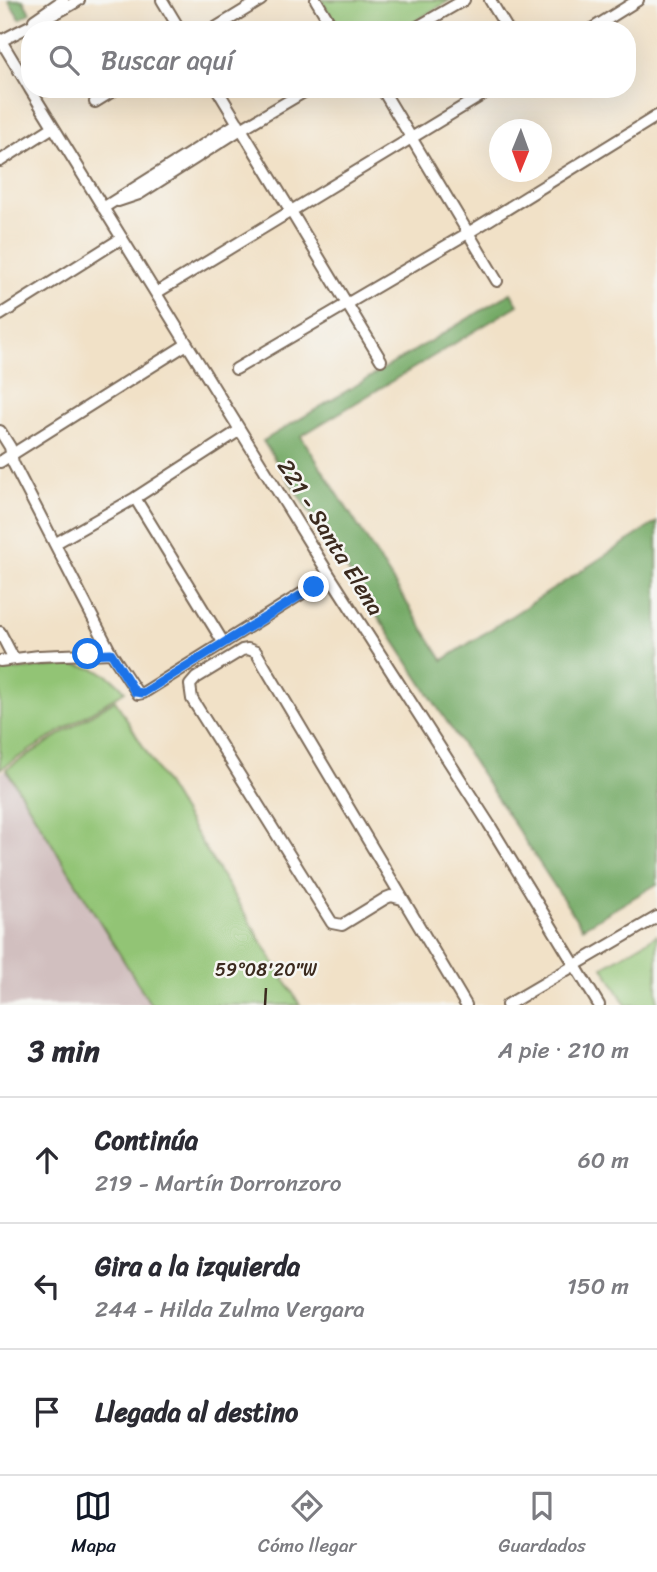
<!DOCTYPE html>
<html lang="es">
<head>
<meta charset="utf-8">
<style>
	:root { --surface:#fff; --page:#f2f2f3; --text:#2b2b33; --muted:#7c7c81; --line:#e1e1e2; --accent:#111827 }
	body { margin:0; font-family:Sriracha,sans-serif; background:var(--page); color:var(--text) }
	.compass { position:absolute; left:489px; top:119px; width:63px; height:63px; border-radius:50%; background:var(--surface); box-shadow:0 7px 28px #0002; rotate:181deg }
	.stop { position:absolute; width:21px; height:21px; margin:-16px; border:5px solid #1a73e8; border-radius:50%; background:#fff }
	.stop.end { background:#1a73e8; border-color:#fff; box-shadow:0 2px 7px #0008 }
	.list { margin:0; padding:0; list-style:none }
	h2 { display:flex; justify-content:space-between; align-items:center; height:91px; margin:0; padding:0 28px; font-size:30px }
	h2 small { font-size:23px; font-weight:400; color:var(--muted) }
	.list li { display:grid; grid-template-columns:46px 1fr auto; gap:21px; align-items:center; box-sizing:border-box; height:126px; padding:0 28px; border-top:2px solid var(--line) }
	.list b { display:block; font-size:26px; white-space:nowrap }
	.list p { margin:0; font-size:23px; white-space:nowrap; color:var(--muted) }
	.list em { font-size:23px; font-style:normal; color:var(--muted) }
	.icon { flex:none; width:38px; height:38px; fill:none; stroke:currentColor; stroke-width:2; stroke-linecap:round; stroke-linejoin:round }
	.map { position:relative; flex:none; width:657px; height:1005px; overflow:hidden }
	.search { position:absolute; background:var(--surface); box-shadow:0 7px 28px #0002; left:21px; right:21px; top:21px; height:77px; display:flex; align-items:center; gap:18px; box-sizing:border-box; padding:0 24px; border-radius:28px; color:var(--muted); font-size:26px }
	.sheet { height:469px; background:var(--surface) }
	nav { display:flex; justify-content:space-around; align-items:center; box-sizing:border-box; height:98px; border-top:2px solid var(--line); background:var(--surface); font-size:19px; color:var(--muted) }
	nav a { display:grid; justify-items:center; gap:4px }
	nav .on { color:var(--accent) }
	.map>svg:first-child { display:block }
	.industrial { fill:#d1bfbf }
	.green { fill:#92c474; stroke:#667749; stroke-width:2 }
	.forest { fill:#75aa66; stroke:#586a42; stroke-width:2 }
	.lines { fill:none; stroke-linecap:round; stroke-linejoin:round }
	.minor-casing { stroke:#7b6a59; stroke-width:14 }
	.minor { stroke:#fff; stroke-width:10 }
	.route { stroke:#1a73e8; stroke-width:9 }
	.ticks { fill:none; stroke:#3b2a1e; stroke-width:2.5 }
	.labels { text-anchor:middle; stroke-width:5; stroke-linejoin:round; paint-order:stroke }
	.street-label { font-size:23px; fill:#3b2a1e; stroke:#f6f6f2 }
	.ticks-label { font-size:18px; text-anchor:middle; fill:#3b2a1e; stroke:#f6f6f2; stroke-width:5; stroke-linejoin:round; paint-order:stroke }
</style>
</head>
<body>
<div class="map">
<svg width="657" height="1005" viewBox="0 0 657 1005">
	<rect width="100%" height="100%" fill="#f6f6f2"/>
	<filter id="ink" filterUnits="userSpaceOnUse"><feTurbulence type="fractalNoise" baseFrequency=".0143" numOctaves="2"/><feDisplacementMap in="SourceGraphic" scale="14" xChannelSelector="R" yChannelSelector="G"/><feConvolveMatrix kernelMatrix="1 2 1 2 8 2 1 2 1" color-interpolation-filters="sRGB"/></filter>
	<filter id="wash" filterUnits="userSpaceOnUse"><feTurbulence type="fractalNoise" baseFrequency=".00686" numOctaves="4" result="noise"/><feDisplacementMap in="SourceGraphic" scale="28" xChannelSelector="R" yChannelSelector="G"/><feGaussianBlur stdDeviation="1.57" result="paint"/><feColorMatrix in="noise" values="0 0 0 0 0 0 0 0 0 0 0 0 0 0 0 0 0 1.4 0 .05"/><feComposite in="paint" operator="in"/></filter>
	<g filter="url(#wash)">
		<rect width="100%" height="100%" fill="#f1e1c7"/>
		<path class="industrial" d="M6,769L151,1005H0V773Z"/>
		<path class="green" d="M321,0H450L401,30H339Z
			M70,665C95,667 109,672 125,691L0,769V671Z
			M115,700L300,1005H151L6,769Z
			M657,935V1005H626L603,967Z"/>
		<path class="forest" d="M8,0H23L30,13L20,19Z
			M511,293L518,305L301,436L443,660L657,522V884L582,928L263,441Z"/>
	</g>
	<g filter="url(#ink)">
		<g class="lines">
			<g class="minor-casing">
				<path id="minor" d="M162,0L180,30
					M316,0L334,30
					M490,0L508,30
					M34,20L63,0
					M212,30L261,0
					M412,30L464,0
					M590,30L638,0
					M0,39L30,89
					M1,41C27,26 54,16 79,0
					M30,89L330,576L489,824L599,1005
					M217,89L381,360
					M382,89L497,281
					M95,102L116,89
					M0,161L53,127
					M118,201L139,194L241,129L309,89
					M103,208L238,123
					M156,293L492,89
					M0,315L122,238
					M236,369L468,233L657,116
					M0,431L10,447L13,463L111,653L138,694L143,693L330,576
					M0,462L187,344
					M135,498L223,642
					M56,543L135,498L240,430
					M0,632L14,659
					M0,661L39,656L111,653
					M402,899L391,896L386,898L342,925L332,923L192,699L190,685L196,678L242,650L248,649L256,652L466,1005
					M507,1005L657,917"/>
			</g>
			<use href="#minor" class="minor"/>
		</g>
	</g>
	<g class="lines" filter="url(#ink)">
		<path class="route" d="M88,654L111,653L135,692L143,693L314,587"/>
	</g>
	<path class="ticks" d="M265,1005L266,988"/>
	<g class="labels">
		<g class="street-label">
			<text transform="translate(331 537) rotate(58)" y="8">221 - Santa Elena</text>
		</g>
	</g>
	<g class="ticks-label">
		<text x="266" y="976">59°08'20"W</text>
	</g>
</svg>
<svg class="compass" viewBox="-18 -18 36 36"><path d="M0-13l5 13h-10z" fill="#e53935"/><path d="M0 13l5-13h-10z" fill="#7c7c81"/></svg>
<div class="stop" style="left:88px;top:654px"></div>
<div class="stop end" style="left:314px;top:587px"></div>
<div class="search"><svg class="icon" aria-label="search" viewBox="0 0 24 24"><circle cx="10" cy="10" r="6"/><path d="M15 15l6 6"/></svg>Buscar aquí</div>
</div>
<section class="sheet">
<h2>3 min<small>A pie · 210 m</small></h2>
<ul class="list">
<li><svg class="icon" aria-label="ahead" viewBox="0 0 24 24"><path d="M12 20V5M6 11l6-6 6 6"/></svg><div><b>Continúa</b><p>219 - Martín Dorronzoro</p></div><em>60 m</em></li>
<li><svg class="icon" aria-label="left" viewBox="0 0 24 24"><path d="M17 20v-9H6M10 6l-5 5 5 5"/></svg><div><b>Gira a la izquierda</b><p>244 - Hilda Zulma Vergara</p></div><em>150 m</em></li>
<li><svg class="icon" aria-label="arrive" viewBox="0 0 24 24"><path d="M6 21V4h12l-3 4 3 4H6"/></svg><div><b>Llegada al destino</b></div></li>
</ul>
</section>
<nav>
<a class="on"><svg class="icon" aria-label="map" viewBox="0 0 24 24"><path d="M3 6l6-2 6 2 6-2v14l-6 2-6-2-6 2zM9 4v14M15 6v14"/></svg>Mapa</a>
<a><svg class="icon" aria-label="directions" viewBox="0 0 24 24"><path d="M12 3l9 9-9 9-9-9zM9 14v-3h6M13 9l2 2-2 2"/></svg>Cómo llegar</a>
<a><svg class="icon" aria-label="saved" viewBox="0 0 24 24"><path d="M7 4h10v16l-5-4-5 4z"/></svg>Guardados</a>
</nav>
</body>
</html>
